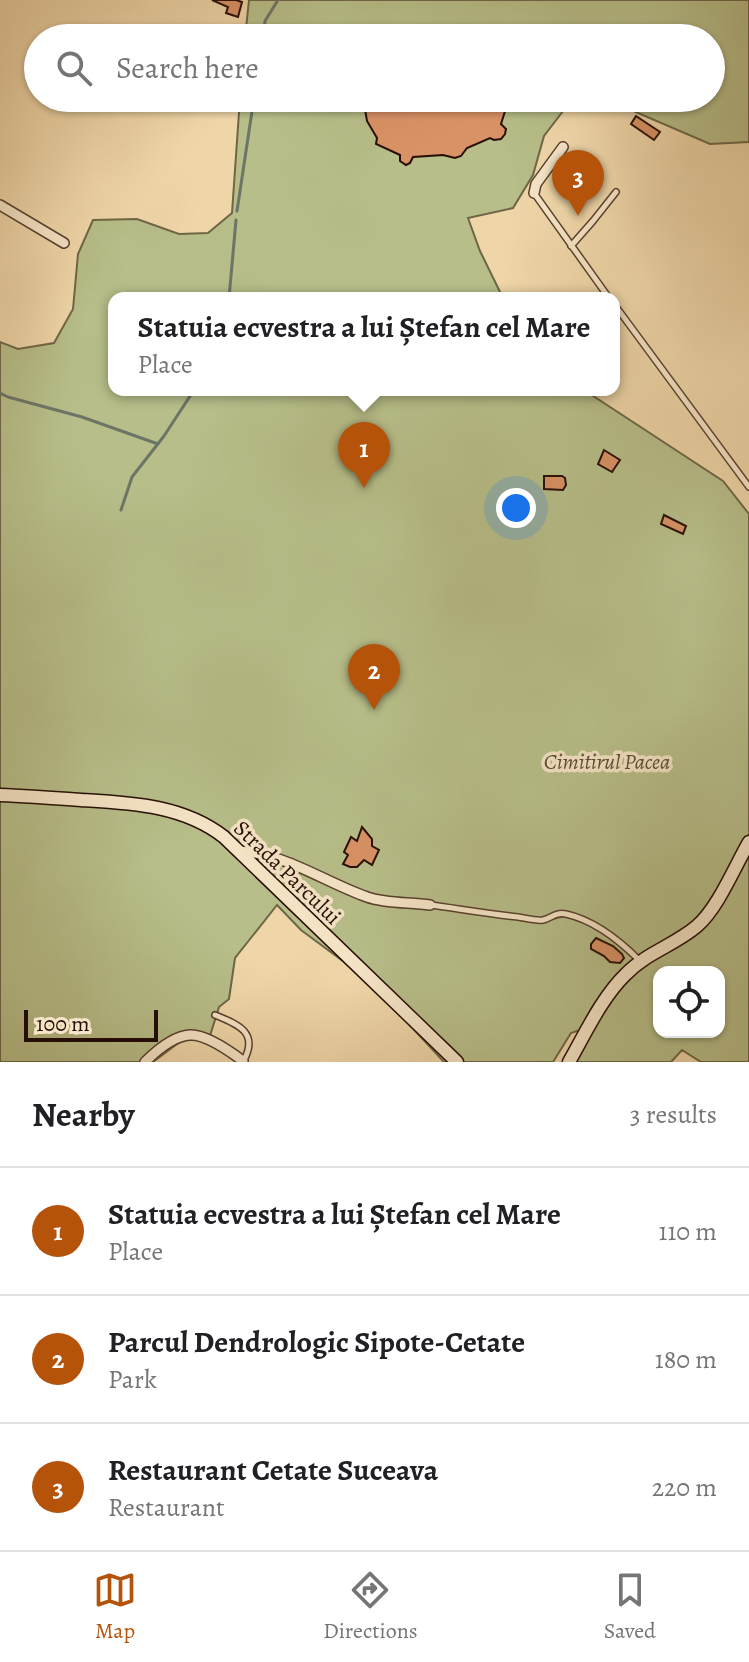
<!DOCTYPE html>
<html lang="en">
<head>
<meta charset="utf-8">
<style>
	:root { --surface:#fff; --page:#f2f2f2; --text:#202124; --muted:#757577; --line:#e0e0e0; --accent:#b45309 }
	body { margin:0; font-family:Alegreya,serif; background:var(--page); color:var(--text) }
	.controls { position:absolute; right:24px; bottom:24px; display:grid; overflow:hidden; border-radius:16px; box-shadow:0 2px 6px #0004 }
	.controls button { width:72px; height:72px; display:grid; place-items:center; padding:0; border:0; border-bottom:2px solid var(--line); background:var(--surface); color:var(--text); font:40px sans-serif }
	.scale { position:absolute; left:24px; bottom:20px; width:134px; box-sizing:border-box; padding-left:8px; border:4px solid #270e05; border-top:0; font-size:22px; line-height:28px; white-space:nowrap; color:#270e05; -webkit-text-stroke:6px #f5e4c6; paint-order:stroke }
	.you { position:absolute; left:516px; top:508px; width:28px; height:28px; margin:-20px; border:6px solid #fff; border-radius:50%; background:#1a73e8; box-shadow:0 0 0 12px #1a73e833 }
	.badge { display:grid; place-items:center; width:52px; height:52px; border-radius:50%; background:var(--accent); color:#fff; font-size:26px; font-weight:700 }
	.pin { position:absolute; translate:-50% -66px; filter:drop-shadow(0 2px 4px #0008) }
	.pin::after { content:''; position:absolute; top:42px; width:28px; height:24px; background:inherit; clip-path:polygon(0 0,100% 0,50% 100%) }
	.popup { position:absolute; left:108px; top:292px; width:512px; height:104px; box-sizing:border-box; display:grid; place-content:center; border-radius:16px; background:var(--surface); filter:drop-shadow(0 2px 6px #0005); font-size:26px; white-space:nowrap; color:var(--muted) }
	.popup b { font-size:30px; color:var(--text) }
	.popup::after { content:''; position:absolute; left:50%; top:100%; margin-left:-16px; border:16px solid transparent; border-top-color:var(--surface) }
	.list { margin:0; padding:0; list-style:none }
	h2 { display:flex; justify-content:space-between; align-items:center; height:104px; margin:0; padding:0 32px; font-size:34px }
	h2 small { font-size:26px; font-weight:400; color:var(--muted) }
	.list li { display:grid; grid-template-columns:52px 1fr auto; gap:24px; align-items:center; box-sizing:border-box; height:128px; padding:0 32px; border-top:2px solid var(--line) }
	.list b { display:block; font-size:30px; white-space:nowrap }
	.list p { margin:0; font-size:26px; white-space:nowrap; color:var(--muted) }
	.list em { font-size:26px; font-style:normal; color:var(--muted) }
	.icon { flex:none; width:44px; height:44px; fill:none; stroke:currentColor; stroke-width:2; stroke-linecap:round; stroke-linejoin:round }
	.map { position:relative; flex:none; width:749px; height:1062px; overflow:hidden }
	.search { position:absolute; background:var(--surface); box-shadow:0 2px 6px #0004; left:24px; right:24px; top:24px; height:88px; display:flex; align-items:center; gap:20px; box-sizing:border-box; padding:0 28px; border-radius:44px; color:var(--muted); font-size:30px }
	.sheet { height:488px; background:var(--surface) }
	nav { display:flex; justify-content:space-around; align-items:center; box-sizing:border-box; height:112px; border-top:2px solid var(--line); background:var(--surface); font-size:22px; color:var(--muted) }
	nav a { display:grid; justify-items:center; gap:4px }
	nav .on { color:var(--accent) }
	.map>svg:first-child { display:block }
	.green { fill:#b7be89; stroke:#6f6647; stroke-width:2; fill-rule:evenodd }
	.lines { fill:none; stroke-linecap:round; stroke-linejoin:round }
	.stream { stroke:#6c7566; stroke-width:3 }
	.building { fill:#d99266; stroke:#270e05; stroke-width:2 }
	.lane-casing { stroke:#59402e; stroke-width:8 }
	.street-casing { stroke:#59402e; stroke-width:12 }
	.secondary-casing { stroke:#270e05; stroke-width:15 }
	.lane { stroke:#f5e4c6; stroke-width:5 }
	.street { stroke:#f5e4c6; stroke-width:9 }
	.secondary { stroke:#f5e4c6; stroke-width:12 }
	.labels { text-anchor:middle; stroke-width:7; stroke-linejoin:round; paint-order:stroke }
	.park-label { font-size:22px; font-style:italic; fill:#594c33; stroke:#f5e4c6 }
	.street-label { font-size:22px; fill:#270e05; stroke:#f5e4c6 }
</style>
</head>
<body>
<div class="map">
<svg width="749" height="1062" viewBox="0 0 749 1062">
	<rect width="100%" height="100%" fill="#efd6a8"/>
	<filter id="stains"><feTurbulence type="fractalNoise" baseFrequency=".0025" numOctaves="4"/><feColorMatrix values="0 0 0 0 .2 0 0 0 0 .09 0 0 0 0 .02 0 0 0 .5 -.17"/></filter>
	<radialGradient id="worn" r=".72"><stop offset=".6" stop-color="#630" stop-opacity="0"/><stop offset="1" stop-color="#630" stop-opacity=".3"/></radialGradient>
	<path class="green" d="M249,0H749V142L710,144L631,110L627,98H711V38H245Z
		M240,98H573L544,136L533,175L513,208L468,218L480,251L503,298H114V390H584L723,481L749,514V1062H701L682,1050L671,1062H569L589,1027L571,1033L553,1062H444L367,979L301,930L277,905L235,958L229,999L219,1007L209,1039L200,1036L181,1041L153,1062H0V342L18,349L54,343L73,309L78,254L93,220L137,219L179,234L208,233L232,213ZM659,972H719V1032H659Z"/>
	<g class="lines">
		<path class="stream" d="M263,38L265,21L278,0
			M237,211L254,98
			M229,298L236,220
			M0,393L8,397L82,417L158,444
			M121,510L132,477L164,436L194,390"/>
	</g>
	<path class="building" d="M212,0H236L242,2L238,17L226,13L228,7Z
		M363,98H518L515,106L506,108L501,124L506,129L505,134L501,139L494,140L490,138L467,148L461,156L455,158L443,155L413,157L410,163L406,165L400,161V155L376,144L377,138L367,121Z
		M636,116L660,132L654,140L631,124Z
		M565,156L582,170L572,183L556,170Z
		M604,450L620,460L612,472L598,464Z
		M544,476H562L565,478L566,485L563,490L544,489Z
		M664,515L686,526L683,534L661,524Z
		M362,827L372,839V846L379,850L372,865L364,860L357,867H350L343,864L348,855L344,852L351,837L357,841Z
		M596,938L613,946L622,954L624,958L620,963L610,962L604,956L591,949V944Z"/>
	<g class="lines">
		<g class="lane-casing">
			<path id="lane" d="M534,193L609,298
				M571,246L593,221L616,192
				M614,304L749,487
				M431,905C460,909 489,914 518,917C525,918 536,921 543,920C552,918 555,912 566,914C593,920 620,941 639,960
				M215,1015C237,1024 259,1032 244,1060"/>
		</g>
		<g class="street-casing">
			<path id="street" d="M534,193L536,184L563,147
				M0,205L64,243
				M238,851C285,853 324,882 367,897C387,904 410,902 430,905
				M145,1062C156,1051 173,1036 190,1035C206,1034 231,1052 243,1061"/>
		</g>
		<g class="secondary-casing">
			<path id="secondary" d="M0,795C27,796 54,798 81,800C131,803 183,805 224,837L457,1062
				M569,1062C585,1034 602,997 626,974C646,953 675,945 697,926C718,908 735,866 749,842"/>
		</g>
		<use href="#lane" class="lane"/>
		<use href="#street" class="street"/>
		<use href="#secondary" class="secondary"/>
	</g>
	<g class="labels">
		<g class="park-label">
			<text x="607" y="769">Cimitirul Pacea</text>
		</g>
		<g class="street-label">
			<text transform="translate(288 872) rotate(44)" y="8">Strada Parcului</text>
		</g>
	</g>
	<rect width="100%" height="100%" filter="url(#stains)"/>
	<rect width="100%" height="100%" fill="url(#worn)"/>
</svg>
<div class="controls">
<button><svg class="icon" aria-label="locate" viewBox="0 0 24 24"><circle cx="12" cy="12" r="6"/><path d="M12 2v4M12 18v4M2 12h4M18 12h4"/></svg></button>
</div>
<div class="scale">100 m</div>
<div class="you"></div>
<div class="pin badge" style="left:364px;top:488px">1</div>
<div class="popup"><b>Statuia ecvestra a lui Ștefan cel Mare</b>Place</div>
<div class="pin badge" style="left:374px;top:710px">2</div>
<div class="pin badge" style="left:578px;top:216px">3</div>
<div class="search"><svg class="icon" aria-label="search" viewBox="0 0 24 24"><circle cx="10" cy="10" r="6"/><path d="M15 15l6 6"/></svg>Search here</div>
</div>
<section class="sheet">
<h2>Nearby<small>3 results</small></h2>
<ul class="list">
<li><span class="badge">1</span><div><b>Statuia ecvestra a lui Ștefan cel Mare</b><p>Place</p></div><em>110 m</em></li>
<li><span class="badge">2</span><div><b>Parcul Dendrologic Sipote-Cetate</b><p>Park</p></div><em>180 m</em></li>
<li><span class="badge">3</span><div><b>Restaurant Cetate Suceava</b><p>Restaurant</p></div><em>220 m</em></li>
</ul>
</section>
<nav>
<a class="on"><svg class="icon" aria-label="map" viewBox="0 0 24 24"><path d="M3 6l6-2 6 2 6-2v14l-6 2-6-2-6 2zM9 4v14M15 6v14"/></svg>Map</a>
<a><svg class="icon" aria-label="directions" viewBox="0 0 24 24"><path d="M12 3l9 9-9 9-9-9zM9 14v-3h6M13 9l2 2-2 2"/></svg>Directions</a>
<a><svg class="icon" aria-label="saved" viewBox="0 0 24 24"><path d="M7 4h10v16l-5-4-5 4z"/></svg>Saved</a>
</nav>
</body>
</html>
